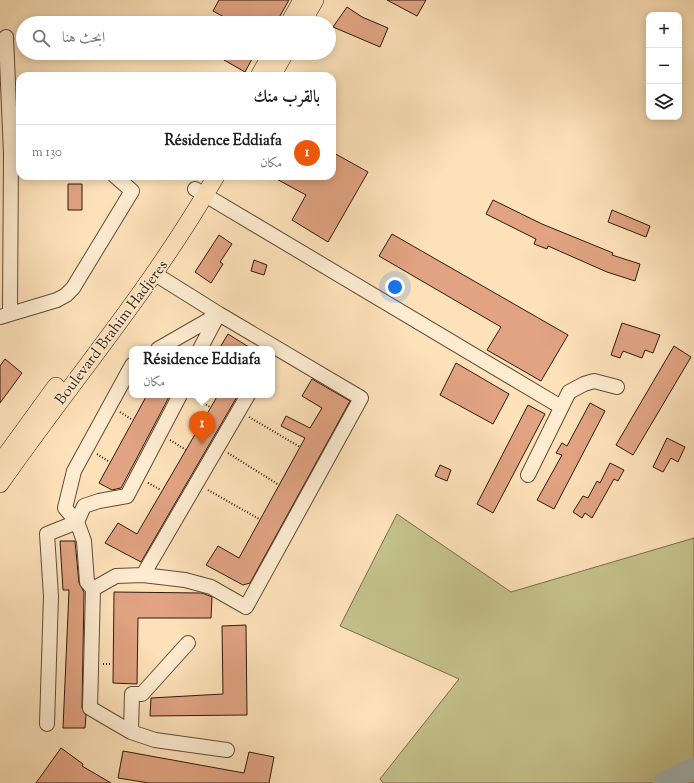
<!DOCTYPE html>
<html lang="ar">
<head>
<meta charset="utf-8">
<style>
	:root { --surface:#fff; --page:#f6f6f6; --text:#202124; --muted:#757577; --line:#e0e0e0; --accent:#ea580c }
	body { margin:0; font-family:"Sorts Mill Goudy",Amiri,serif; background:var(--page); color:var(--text); direction:rtl }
	.controls { position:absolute; right:12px; top:12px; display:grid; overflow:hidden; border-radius:8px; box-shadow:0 2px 10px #0003 }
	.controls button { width:36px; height:36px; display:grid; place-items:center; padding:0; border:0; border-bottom:1px solid var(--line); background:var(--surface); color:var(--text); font:20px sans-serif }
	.you { position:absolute; left:395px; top:287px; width:14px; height:14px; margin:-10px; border:3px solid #fff; border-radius:50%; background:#1a73e8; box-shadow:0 0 0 6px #1a73e833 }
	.badge { display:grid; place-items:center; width:26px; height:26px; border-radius:50%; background:var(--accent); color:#fff; font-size:13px; font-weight:700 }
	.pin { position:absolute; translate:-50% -33px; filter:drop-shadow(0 1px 2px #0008) }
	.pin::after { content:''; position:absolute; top:21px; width:14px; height:12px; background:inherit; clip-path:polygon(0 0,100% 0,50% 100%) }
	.popup { position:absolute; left:129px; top:346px; width:146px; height:52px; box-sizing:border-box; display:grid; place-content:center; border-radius:8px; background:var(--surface); filter:drop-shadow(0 1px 3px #0005); font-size:13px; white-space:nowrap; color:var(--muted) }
	.popup b { font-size:15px; color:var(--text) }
	.popup::after { content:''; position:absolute; left:50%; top:100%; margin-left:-8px; border:8px solid transparent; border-top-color:var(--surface) }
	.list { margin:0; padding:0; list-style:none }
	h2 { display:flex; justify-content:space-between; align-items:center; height:52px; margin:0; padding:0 16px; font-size:17px }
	h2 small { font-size:13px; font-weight:400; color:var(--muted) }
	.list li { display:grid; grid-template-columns:26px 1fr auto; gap:12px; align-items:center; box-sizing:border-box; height:56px; padding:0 16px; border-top:1px solid var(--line) }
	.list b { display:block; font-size:15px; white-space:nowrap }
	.list p { margin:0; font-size:13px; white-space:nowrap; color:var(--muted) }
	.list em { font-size:13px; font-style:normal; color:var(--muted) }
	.icon { flex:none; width:22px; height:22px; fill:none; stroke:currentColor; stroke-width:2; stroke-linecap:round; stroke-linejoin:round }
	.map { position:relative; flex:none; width:694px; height:783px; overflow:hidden; direction:ltr }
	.search { position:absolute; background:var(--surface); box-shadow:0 2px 10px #0003; left:16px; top:16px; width:320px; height:44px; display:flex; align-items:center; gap:10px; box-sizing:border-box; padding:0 14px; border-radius:22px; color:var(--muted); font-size:15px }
	.panel { position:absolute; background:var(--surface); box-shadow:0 2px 10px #0003; left:16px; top:72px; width:320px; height:108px; border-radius:12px; direction:rtl }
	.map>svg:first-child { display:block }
	.green { fill:#c4c18b; stroke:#7a6d4d }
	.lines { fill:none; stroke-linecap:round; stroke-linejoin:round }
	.river { stroke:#a5bbba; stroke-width:22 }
	.building { fill:#e1a382; stroke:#2f190f }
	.minor-casing { stroke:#624b39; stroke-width:16 }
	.major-casing { stroke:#2f190f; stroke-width:18 }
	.path { stroke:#2f190f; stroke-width:2; stroke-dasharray:1 2; stroke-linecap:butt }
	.minor { stroke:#feecd1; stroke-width:14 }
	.major { stroke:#fde1b8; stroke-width:17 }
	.labels { text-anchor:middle; stroke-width:3; stroke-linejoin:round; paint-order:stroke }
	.street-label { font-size:15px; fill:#2f190f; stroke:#feecd1 }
</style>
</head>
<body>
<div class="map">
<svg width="694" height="783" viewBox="0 0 694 783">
	<rect width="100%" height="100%" fill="#fde1b8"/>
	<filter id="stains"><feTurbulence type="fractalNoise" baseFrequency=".005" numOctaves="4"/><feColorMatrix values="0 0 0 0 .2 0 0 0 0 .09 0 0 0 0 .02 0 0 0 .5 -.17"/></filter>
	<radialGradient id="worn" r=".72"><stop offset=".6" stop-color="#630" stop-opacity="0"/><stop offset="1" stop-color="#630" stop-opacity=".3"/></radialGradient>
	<path class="green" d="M397,514L511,592L694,538V783H383L380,779L459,679L340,626Z"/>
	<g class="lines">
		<path class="river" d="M664,783L694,768"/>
	</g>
	<path class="building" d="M219,0H289L276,23H235L213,11Z
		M387,0H426L417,16Z
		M347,7L362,17L388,28L380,47L333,27Z
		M228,53H252L250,58L252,59L245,72L224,60Z
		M332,152L368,172L328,242L292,220L306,195L271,176H332Z
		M68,184H82V210H68Z
		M493,200L542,224L613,253L612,255L640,264L635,281L607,272L548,246L547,249L534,244L536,239L486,214Z
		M612,210L650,226L646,237L608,222Z
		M392,234L568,335L541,381L487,350L501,327L379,256Z
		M219,235L232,244L220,262L223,264L211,283L195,272Z
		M254,260L267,265L264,275L251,271Z
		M622,323L660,335L653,353L645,350L642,358L623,351L620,358L611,355Z
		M228,334L252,349H219Z
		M674,346L691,357L633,455L616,445Z
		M5,359L22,373L0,403V366Z
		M456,363L509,394L493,424L440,395Z
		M312,379L350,401L250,583L243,585L206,565L218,546L239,558L305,438L281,426L286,416L310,428L322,408L302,396Z
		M147,395H170L121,488L112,490L99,483Z
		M218,395H238L141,562L105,543L118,523L137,534Z
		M590,403L605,411L554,509L537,500L562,455L556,453L562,443L567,446Z
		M528,405L545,414L493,513L477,504Z
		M667,438L685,447L678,462L671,458L663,472L653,467Z
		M610,463L624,470L618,481L614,479L592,518L585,513L582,518L573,512L583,496L588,498L597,481L600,483Z
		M440,465L451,470L447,481L435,476Z
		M60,541H75L79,583L84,592L82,708L86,715L85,728H63L69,590H63Z
		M114,592L202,593L212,597L211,618H138L137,684L113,683Z
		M246,625L247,715L150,716L151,698L223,694L222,626Z
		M61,748L83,764L82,766L111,783H36Z
		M123,751L244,773L249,752L274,757L269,783H149L118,778Z"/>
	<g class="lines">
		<g class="minor-casing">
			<path id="minor" d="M6,37L11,154L10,312
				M195,189L561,407
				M155,274L219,314L361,398L246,607L211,587L185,580L143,575L116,576L93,589L90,708L131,732L155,740L227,750
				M0,317L57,300L66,295L73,288L132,191L115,176
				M158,349L219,314
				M200,349L218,315
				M528,475L569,392L584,384L594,381L617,387
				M143,575L248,395
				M93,589L87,582L84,541L77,522L84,506L99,501L127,496L180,395
				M47,724L51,596L47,534L77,522L65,508L74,471L132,365
				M131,732L132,694H142L188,643"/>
		</g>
		<g class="major-casing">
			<path id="major" d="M289,23L302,0
				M302,23L315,0
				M259,76L272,53
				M272,76L285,53
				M0,463L56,386
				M0,484C72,381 154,285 216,176"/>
		</g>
		<path class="path" d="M193,397L210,407
			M120,412L131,419
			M249,417L300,447
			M170,440L186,450
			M228,453L279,485
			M97,454L108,461
			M148,483L161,490
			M208,490L259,519
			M103,664H110"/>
		<use href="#minor" class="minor"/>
		<use href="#major" class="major"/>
	</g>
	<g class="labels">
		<g class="street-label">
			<text transform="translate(111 332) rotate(-53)" y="5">Boulevard Brahim Hadjeres</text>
		</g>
	</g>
	<rect width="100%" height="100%" filter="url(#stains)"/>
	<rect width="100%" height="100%" fill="url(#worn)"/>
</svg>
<div class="controls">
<button>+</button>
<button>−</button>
<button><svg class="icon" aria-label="layers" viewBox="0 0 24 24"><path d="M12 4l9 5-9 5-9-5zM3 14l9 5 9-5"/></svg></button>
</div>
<div class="you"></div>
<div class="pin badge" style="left:202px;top:444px">1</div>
<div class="popup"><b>Résidence Eddiafa</b>مكان</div>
<div class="search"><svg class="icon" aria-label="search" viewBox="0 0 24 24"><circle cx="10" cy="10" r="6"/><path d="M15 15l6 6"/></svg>ابحث هنا</div>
<section class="panel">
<h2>بالقرب منك<small></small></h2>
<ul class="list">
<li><span class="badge">1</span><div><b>Résidence Eddiafa</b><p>مكان</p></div><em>130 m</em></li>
</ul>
</section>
</div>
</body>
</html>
